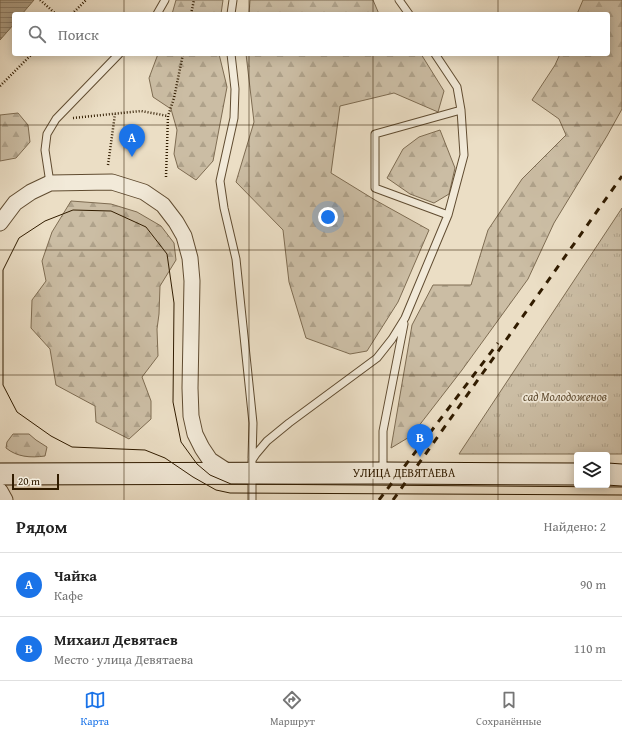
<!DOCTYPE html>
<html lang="ru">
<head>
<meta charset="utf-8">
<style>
	:root { --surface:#fff; --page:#f2f2f2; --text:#222; --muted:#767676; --line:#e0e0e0; --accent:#1a73e8 }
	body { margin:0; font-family:"Gentium Book Plus",serif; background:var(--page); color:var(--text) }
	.controls { position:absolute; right:12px; bottom:12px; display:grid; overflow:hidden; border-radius:4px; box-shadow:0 2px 10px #0003 }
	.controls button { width:36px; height:36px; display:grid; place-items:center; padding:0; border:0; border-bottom:1px solid var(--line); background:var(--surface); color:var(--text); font:20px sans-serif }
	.scale { position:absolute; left:12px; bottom:10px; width:47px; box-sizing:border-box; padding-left:4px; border:2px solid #311c00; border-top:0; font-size:11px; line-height:14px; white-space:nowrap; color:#311c00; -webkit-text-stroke:3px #f2ead9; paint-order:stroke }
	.you { position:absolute; left:328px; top:217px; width:14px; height:14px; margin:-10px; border:3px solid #fff; border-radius:50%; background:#1a73e8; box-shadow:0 0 0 6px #1a73e833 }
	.badge { display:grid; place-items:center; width:26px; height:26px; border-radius:50%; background:var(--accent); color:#fff; font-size:13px; font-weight:700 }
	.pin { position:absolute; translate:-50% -33px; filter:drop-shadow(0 1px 2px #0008) }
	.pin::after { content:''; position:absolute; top:21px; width:14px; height:12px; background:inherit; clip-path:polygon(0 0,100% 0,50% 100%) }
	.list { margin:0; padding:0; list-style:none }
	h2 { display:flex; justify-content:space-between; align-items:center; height:52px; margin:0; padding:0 16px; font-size:17px }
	h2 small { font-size:13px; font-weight:400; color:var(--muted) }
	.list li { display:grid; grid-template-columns:26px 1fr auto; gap:12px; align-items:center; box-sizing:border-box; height:64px; padding:0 16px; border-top:1px solid var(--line) }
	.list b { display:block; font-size:15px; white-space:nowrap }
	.list p { margin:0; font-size:13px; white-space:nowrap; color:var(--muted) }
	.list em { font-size:13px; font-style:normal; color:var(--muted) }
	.icon { flex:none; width:22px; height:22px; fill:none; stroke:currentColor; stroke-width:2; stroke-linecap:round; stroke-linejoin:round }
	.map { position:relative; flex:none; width:622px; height:500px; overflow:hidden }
	.search { position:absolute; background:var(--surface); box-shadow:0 2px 10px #0003; left:12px; right:12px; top:12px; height:44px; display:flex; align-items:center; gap:10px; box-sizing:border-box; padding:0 14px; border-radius:4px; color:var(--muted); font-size:15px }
	.sheet { height:180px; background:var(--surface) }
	nav { display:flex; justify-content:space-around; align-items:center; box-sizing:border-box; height:56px; border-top:1px solid var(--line); background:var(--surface); font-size:11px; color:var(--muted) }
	nav a { display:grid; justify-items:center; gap:2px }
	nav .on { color:var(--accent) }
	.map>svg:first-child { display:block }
	.grass { fill:url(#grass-tufts); stroke:#7e6c52 }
	.forest { fill:url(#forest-firs); stroke:#7e6c52 }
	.water { fill:url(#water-rules); stroke:#7b694e }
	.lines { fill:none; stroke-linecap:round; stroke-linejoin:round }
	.lane-casing { stroke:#604c31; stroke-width:9 }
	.street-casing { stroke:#604c31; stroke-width:17 }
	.secondary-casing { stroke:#311c00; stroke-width:23 }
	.path { stroke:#311c00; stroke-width:2.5; stroke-dasharray:1 2; stroke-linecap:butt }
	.lane { stroke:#f2ead9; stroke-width:7 }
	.street { stroke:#f2ead9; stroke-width:15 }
	.secondary { stroke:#f2ead9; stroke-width:21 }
	.tram { stroke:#311c00; stroke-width:1 }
	.rail { stroke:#311c00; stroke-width:3; stroke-dasharray:7 7; stroke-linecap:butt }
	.grid { fill:none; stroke:#311c00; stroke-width:1; stroke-opacity:0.55 }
	.labels { text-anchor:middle; stroke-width:3.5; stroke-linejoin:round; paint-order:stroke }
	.park-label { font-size:12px; font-style:italic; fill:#5f4c31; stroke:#f2ead9 }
	.street-label { font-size:12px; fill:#311c00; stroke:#f2ead9 }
</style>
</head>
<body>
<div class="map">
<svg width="622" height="500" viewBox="0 0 622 500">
	<defs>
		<pattern id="grass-tufts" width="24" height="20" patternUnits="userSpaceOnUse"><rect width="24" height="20" fill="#cbbda4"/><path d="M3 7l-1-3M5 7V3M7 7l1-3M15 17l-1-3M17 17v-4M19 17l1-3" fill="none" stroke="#afa28b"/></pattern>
		<pattern id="forest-firs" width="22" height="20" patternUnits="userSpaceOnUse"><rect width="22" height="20" fill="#cbbda4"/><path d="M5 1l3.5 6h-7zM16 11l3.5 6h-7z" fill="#afa28b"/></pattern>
		<pattern id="water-rules" width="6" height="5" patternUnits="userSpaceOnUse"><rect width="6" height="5" fill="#ac9c82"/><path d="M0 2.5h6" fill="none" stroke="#8d7e68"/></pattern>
	</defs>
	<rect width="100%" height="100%" fill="#ebdec5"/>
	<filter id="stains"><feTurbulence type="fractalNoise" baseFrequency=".005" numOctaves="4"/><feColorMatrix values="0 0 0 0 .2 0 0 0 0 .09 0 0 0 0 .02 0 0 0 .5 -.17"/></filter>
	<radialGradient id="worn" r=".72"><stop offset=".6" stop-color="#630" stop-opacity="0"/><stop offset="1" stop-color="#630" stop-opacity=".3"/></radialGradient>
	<path class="grass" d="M622,208V454H459Z"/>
	<path class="forest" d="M176,0H223L221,14H172Z
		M250,0H373L379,14H249Z
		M583,0H622V109L607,136L554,223L528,279L462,370L411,436L391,448L412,325L433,285H471L488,230L522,179L566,135L559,119L532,100L555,65L560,54H608V14H577Z
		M158,54H219L227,87L213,161L196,180L178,168L174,154L177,130L171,109L153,97L149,78Z
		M246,54H421L444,91L438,112L394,93L340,106L331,173L375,200L429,230L398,302L367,351L350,354L306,338L289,282L283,230L236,182L254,122Z
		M18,113L28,125L30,142L16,158L0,161V115Z
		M440,130L455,168L449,194L434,203L410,194L387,178L403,149L419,137Z
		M71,201L111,204L137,212L161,226L174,243L176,260L160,286L159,314L157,329L158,356L142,377L151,401V419L129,439L96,422L95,406L56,385L50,349L31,328L32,300L46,281L42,261L52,232Z
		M13,434H29L36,440L47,447L45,456C30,458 17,457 6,448L7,442Z"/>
	<path class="water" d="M0,0H34L22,14H14V24L0,40Z"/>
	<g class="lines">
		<g class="lane-casing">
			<path id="lane" d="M399,0L409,14
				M157,14L165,0
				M231,14L233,0
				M231,54L235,89L234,118L220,181L224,208L236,259L253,423L252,458
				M50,183L45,150L47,134L56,119L119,54
				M448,215L375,188V134L461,110
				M383,471V431L404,324
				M252,500V460L256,454L267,441L289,423L377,358L392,339L405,318L448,215L464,155L461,110L457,87L435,54"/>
		</g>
		<g class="street-casing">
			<path id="street" d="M0,223L15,203L31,192L50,183L112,182L144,192L163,205L176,222L184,236L190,258L192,281L190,388L191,416L195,434L202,448L210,460L230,473
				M0,491L5,500"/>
		</g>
		<g class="secondary-casing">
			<path id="secondary" d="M0,474L382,473L577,474
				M607,474L622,475"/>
		</g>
		<path class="path" d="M40,0L56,14
			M72,14L86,0
			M191,14L194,0
			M0,86L32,54
			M73,118L141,111L168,116
			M108,165L115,114
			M166,177L168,116L174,98L183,54"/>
		<use href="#lane" class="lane"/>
		<use href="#street" class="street"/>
		<use href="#secondary" class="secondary"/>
		<path class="tram" d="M622,487L231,484L210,475L197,464L181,442L173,402L174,303L167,254L146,227L111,211L73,210L45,221L19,238L3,270V385L17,412L51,436L72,447L145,450L165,458L193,477L216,490L230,493L622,495"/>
		<path class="rail" d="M379,500L498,343
			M393,500L622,176"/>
	</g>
	<path class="grid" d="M124,0V14M249,0V14M373,0V14M498,0V14M124,54V500M249,54V500M373,54V500M498,54V500M0,125H622M0,250H622M0,375H622"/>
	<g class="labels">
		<g class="park-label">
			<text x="565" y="401">сад Молодоженов</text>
		</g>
		<g class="street-label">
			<text x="404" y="477">УЛИЦА ДЕВЯТАЕВА</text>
		</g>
	</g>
	<rect width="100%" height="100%" filter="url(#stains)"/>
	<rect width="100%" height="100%" fill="url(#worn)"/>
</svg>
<div class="controls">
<button><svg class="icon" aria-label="layers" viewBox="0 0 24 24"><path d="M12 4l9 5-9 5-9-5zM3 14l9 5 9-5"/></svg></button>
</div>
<div class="scale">20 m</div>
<div class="you"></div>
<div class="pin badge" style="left:132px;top:157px">A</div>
<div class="pin badge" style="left:420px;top:457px">B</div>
<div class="search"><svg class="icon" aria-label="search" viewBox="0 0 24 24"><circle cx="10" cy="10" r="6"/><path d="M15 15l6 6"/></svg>Поиск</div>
</div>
<section class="sheet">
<h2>Рядом<small>Найдено: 2</small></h2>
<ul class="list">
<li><span class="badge">A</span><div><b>Чайка</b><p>Кафе</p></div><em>90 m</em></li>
<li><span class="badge">B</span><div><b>Михаил Девятаев</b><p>Место · улица Девятаева</p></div><em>110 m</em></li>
</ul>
</section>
<nav>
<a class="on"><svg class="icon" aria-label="map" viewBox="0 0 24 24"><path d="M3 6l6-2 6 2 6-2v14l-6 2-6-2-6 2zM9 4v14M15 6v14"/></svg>Карта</a>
<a><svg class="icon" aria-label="directions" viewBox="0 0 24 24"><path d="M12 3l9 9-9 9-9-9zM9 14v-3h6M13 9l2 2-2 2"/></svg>Маршрут</a>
<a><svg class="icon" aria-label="saved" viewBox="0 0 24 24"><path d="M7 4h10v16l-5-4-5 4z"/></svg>Сохранённые</a>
</nav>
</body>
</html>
